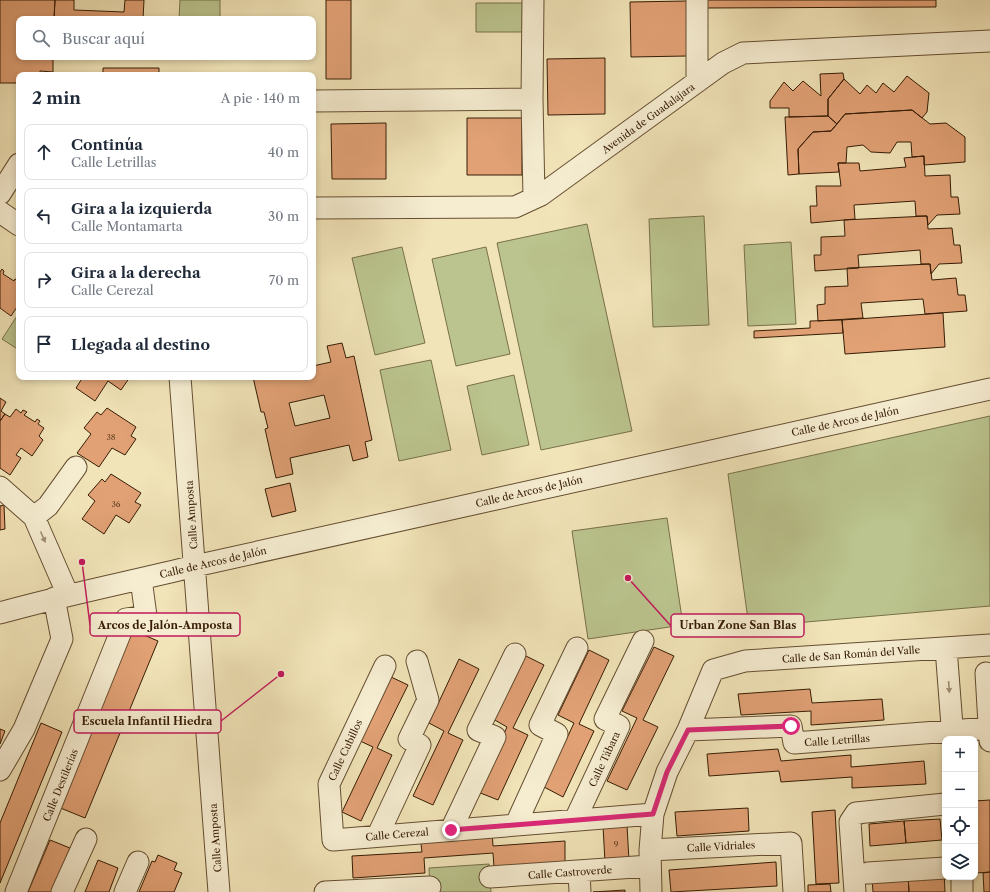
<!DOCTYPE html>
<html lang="es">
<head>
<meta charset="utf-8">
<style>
	:root { --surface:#fff; --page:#f6f6f7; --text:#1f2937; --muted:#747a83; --line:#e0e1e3 }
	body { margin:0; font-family:"Libre Caslon Text",serif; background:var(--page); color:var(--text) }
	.controls { position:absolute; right:12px; bottom:12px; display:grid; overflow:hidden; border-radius:8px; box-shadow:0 2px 6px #0003 }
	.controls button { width:36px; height:36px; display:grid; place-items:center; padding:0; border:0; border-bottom:1px solid var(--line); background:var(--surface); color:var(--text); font:20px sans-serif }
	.stop { position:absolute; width:12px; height:12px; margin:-9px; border:3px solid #db2777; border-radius:50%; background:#fff }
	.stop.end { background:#db2777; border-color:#fff; box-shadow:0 1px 4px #0008 }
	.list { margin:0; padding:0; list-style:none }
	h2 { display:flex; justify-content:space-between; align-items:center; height:52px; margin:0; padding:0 16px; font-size:17px }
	h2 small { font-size:13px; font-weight:400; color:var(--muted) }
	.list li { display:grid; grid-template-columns:26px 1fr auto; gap:12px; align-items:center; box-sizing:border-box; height:56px; margin:0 8px 8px; padding:0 8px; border:1px solid var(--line); border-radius:8px }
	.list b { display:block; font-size:15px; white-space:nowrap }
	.list p { margin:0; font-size:13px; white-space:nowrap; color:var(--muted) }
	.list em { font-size:13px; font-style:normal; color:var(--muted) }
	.icon { flex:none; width:22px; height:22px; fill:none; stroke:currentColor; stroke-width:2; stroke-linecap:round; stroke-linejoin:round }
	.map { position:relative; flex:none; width:990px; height:892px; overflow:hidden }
	.search { position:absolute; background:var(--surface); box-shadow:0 2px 6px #0003; left:16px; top:16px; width:300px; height:44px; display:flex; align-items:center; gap:10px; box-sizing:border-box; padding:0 14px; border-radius:8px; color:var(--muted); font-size:15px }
	.panel { position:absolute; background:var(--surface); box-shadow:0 2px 6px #0003; left:16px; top:72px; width:300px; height:308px; border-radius:8px }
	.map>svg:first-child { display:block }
	.green { fill:#bbc48e; stroke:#787049 }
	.building { fill:#e1a175; stroke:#361c04; fill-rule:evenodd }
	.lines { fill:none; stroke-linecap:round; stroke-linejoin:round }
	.minor-casing { stroke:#654e31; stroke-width:23 }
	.minor { stroke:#f6edd1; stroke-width:21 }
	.oneway { fill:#a08f75 }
	.route { stroke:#db2777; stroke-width:5 }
	.labels { text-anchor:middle; stroke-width:3; stroke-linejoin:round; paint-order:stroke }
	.number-label { font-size:8px; fill:#613d20 }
	.street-label { font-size:10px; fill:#361c04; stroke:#f6edd1 }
	.leader { fill:none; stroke:#c2185b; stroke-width:1.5 }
	.callout-dot { fill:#c2185b; stroke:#f6edd1; stroke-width:1.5 }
	.callout { fill:#f6edd1; stroke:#c2185b; stroke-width:1.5 }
	.callout-label { font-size:11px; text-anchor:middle; font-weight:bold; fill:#361c04 }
</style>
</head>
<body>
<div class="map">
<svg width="990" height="892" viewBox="0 0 990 892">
	<rect width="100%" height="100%" fill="#f1e4b8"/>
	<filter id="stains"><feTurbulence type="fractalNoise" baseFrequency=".005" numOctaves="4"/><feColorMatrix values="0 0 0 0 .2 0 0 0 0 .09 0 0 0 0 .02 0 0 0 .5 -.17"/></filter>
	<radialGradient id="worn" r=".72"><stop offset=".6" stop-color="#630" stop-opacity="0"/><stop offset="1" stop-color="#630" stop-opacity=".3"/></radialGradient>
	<path class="green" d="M180,0H220V19H179Z
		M476,3H526V32H476Z
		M704,216L709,325L653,327L649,219Z
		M587,224L632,431L541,450L497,243Z
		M791,242L796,324L748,326L744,245Z
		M402,247L425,343L375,355L352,258Z
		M486,247L510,354L456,366L432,259Z
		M19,313V350L2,339Z
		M431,360L451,450L399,461L380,370Z
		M514,375L529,445L482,455L467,386Z
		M990,416V606L749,627L728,474Z
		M667,518L683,625L588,639L572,531Z
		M489,864L491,892H430L429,868Z"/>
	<path class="building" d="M0,0H55L54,19H19V57H53V72L40,71V75H19V83H0Z
		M55,0H74V10L124,12L125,0H144L143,19H54Z
		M326,0H351V79H326Z
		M705,0H936V7L705,8Z
		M687,1V56L631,57L630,2Z
		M605,58V114L548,115L547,59Z
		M103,68H159V75H103Z
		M843,73L844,79L828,99V116L789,117V108H770V101L784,82L793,91L803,81L821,96L820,74Z
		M907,76L929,93L927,112L922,118L912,110L845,114L837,124L828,116V99L844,79L860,94L867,85L876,93L883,83L894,92Z
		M912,110L930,124L946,123L965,137V162L924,165V156L912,157L911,142H897L890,153L871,152L863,145L847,147L846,163H838L839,172L799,174L798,149L813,132L831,131L845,114Z
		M828,116L837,124L831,131L813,132L798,149L799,174L788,175L785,117Z
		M467,118H522V175H467Z
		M386,123V179H332L331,124Z
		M924,156L925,176L950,175L951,197H958L960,214L937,215L928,225L927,216H916L915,201L854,205L855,219L811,223L810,206H817L816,186H841L838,163H859L860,171L906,167L904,158Z
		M927,216L928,229L952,228L954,245H960L962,263L939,264L931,274L930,264H921L920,250L858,255L859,268L815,271L814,255H821V237L845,236L844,220Z
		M930,264L932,280L956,278L958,295H965L967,311L925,314L923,299L861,303L863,318L818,321L817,305L825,304V287L848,286L847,268Z
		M2,269L4,271L3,274L14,281L15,279L18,280L17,283L19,285L18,297L19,304L11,316L0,308V272Z
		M943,313L945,347L845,354L842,320Z
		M842,320L843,333L754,338V331L810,328V321Z
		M342,343L346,358L354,356L372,440L365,442L368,457L353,461L349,445L290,458L293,474L276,478L265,429L268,428L264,412H261L253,377H313V366L331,362L327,346ZM324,395L330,418L295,426L289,403Z
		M83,377H130L121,390L108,381L95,401L76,388Z
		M0,398L6,402L1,411L5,414L0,421Z
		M107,408L136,427L131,436L136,439L125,455L112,448L99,467L77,453L91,434L84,428L97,412L101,415Z
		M16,409L21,413L23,410L27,412L24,415L35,422L37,419L40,421L38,424L44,428L39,436L43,440L32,456L21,448L16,455L21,458L10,475L0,468V421L5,414L10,417Z
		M111,474L141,493L135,502L141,505L129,523L116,515L104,534L82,519L95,501L88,495L102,479L105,482Z
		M290,483L296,511L272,517L265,489Z
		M4,505L5,529L0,530V506Z
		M132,630L158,641L85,818L58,807Z
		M654,647L674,656L643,720L658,727L627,790L607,781L637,718L622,711Z
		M589,650L609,660L579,724L594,731L563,797L544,787L574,723L558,715Z
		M524,655L544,665L513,728L528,735L498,800L478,792L507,727L493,719Z
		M459,659L479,669L448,733L463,740L433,805L413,796L444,731L429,723Z
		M389,676L408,685L377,748L392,755L361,821L342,812L373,747L358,740Z
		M810,689L812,703L882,699L884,720L811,725V711L741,715L738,694Z
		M41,723L62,732L0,883V823Z
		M0,729L5,731L0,744Z
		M778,749L781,761L851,755V767L924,761L926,784L852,788V777L781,782L779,771L709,776L707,754Z
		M990,800V872L976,873L975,801Z
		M748,808L749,831L677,836L675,812Z
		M835,810L839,883L816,884L812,812Z
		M940,819L942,840L906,843L904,821Z
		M904,821L906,843L870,846L869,824Z
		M627,825L629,861L605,862L603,826Z
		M492,831L493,846L565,841V862L494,867L493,853L424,858L425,873L353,878L352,856L422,852L420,836Z
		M50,840L70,848L52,892H28Z
		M158,855L177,863L174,870L182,873L174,892H139L152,861L155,862Z
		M98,860L118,868L109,892H85Z
		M776,862L777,886L671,892L669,870Z
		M944,872L945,892H909L908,875Z
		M990,872V892H984L983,873Z
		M908,875L909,892H873L872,878Z
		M830,884L831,892H808V885Z
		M625,890V892H593Z"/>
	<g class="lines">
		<g class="minor-casing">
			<path id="minor" d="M697,0V81
				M532,99L534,198
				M313,101L532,99L533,0
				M0,194L19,164
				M313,208L515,207L541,195L723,63L743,53L990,41
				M0,212L19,225
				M180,377L219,892
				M0,487L34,517L68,595
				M34,517L48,506L76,467
				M0,613C64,595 130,582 195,566L990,389
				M946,648L953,739
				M385,666L329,784L333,840L653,814
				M986,673L990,741
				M688,730L791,726L794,743L989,728
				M0,770L24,729L62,639L54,598
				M575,820L619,726L605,719L643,641
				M516,824L557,734L540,725L577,648
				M451,830L495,737L478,730L515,654
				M378,835L420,745L409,739L428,700L417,661
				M650,850L791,843L794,892
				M579,872L580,892
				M868,873L945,868
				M490,877L650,866
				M962,877V892
				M16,892L126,619L146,616L141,579
				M62,892L86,839
				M125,892L138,862
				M325,892L430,887
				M651,892L650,850L653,814L667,772L688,730L713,670L745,661L990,645
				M855,892L850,822L856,813L945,804"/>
		</g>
		<use href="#minor" class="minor"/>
	</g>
	<defs><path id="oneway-solid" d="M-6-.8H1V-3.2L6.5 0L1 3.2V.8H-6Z"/></defs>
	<g class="oneway">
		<use href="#oneway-solid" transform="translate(43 537) rotate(66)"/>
		<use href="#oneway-solid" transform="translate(949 687) rotate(86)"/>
	</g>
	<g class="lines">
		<path class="route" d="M451,830L653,814L667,772L688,730L791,726"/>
	</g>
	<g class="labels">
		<g class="number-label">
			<text x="111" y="440">38</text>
			<text x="116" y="507">36</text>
			<text x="616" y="847">9</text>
		</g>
		<g class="street-label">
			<text transform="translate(648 118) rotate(-36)" y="4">Avenida de Guadalajara</text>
			<text transform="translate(845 421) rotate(-12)" y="4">Calle de Arcos de Jalón</text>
			<text transform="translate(529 491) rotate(-13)" y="4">Calle de Arcos de Jalón</text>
			<text transform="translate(191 515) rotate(-94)" y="4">Calle Amposta</text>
			<text transform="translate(213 562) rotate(-13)" y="4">Calle de Arcos de Jalón</text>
			<text transform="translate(851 654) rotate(-4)" y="4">Calle de San Román del Valle</text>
			<text transform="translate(837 740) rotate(-4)" y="4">Calle Letrillas</text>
			<text transform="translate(345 750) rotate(-65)" y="4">Calle Cubillos</text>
			<text transform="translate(604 759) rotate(-65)" y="4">Calle Tábara</text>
			<text transform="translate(60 785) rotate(-68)" y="4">Calle Destilerías</text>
			<text transform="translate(397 834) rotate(-5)" y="4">Calle Cerezal</text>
			<text transform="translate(215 838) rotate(-94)" y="4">Calle Amposta</text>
			<text transform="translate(721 846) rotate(-3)" y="4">Calle Vidriales</text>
			<text transform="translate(570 872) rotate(-4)" y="4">Calle Castroverde</text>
		</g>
	</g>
	<path class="leader" d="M82 562L90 625M628 578L671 626M281 674L221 721"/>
	<g class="callout-dot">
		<circle cx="82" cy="562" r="4"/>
		<circle cx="628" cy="578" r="4"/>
		<circle cx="281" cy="674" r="4"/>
	</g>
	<g class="callout">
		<rect x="90" y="613" width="150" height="23" rx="4"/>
		<rect x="671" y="614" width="133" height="23" rx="4"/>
		<rect x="74" y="710" width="147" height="23" rx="4"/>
	</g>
	<g class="callout-label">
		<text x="165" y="629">Arcos de Jalón-Amposta</text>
		<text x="738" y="629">Urban Zone San Blas</text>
		<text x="147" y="725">Escuela Infantil Hiedra</text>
	</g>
	<rect width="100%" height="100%" filter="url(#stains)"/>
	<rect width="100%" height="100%" fill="url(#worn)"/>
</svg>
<div class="controls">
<button>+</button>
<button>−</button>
<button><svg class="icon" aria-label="locate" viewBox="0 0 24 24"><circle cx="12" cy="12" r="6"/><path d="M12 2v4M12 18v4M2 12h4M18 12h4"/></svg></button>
<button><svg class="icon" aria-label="layers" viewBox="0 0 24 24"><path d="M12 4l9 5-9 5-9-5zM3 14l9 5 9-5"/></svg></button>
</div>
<div class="stop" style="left:791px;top:726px"></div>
<div class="stop end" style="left:451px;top:830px"></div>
<div class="search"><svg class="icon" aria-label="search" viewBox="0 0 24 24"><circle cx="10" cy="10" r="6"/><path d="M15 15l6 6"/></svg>Buscar aquí</div>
<section class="panel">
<h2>2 min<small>A pie · 140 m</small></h2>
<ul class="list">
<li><svg class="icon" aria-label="ahead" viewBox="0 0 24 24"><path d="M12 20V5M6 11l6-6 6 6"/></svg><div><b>Continúa</b><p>Calle Letrillas</p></div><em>40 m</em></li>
<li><svg class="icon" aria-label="left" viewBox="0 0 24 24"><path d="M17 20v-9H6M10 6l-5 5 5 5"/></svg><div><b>Gira a la izquierda</b><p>Calle Montamarta</p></div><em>30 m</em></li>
<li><svg class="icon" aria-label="right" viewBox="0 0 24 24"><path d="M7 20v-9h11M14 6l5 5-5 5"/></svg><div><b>Gira a la derecha</b><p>Calle Cerezal</p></div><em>70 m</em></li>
<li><svg class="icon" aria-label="arrive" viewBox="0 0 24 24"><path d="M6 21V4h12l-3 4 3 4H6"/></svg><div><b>Llegada al destino</b></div></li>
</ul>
</section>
</div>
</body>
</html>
